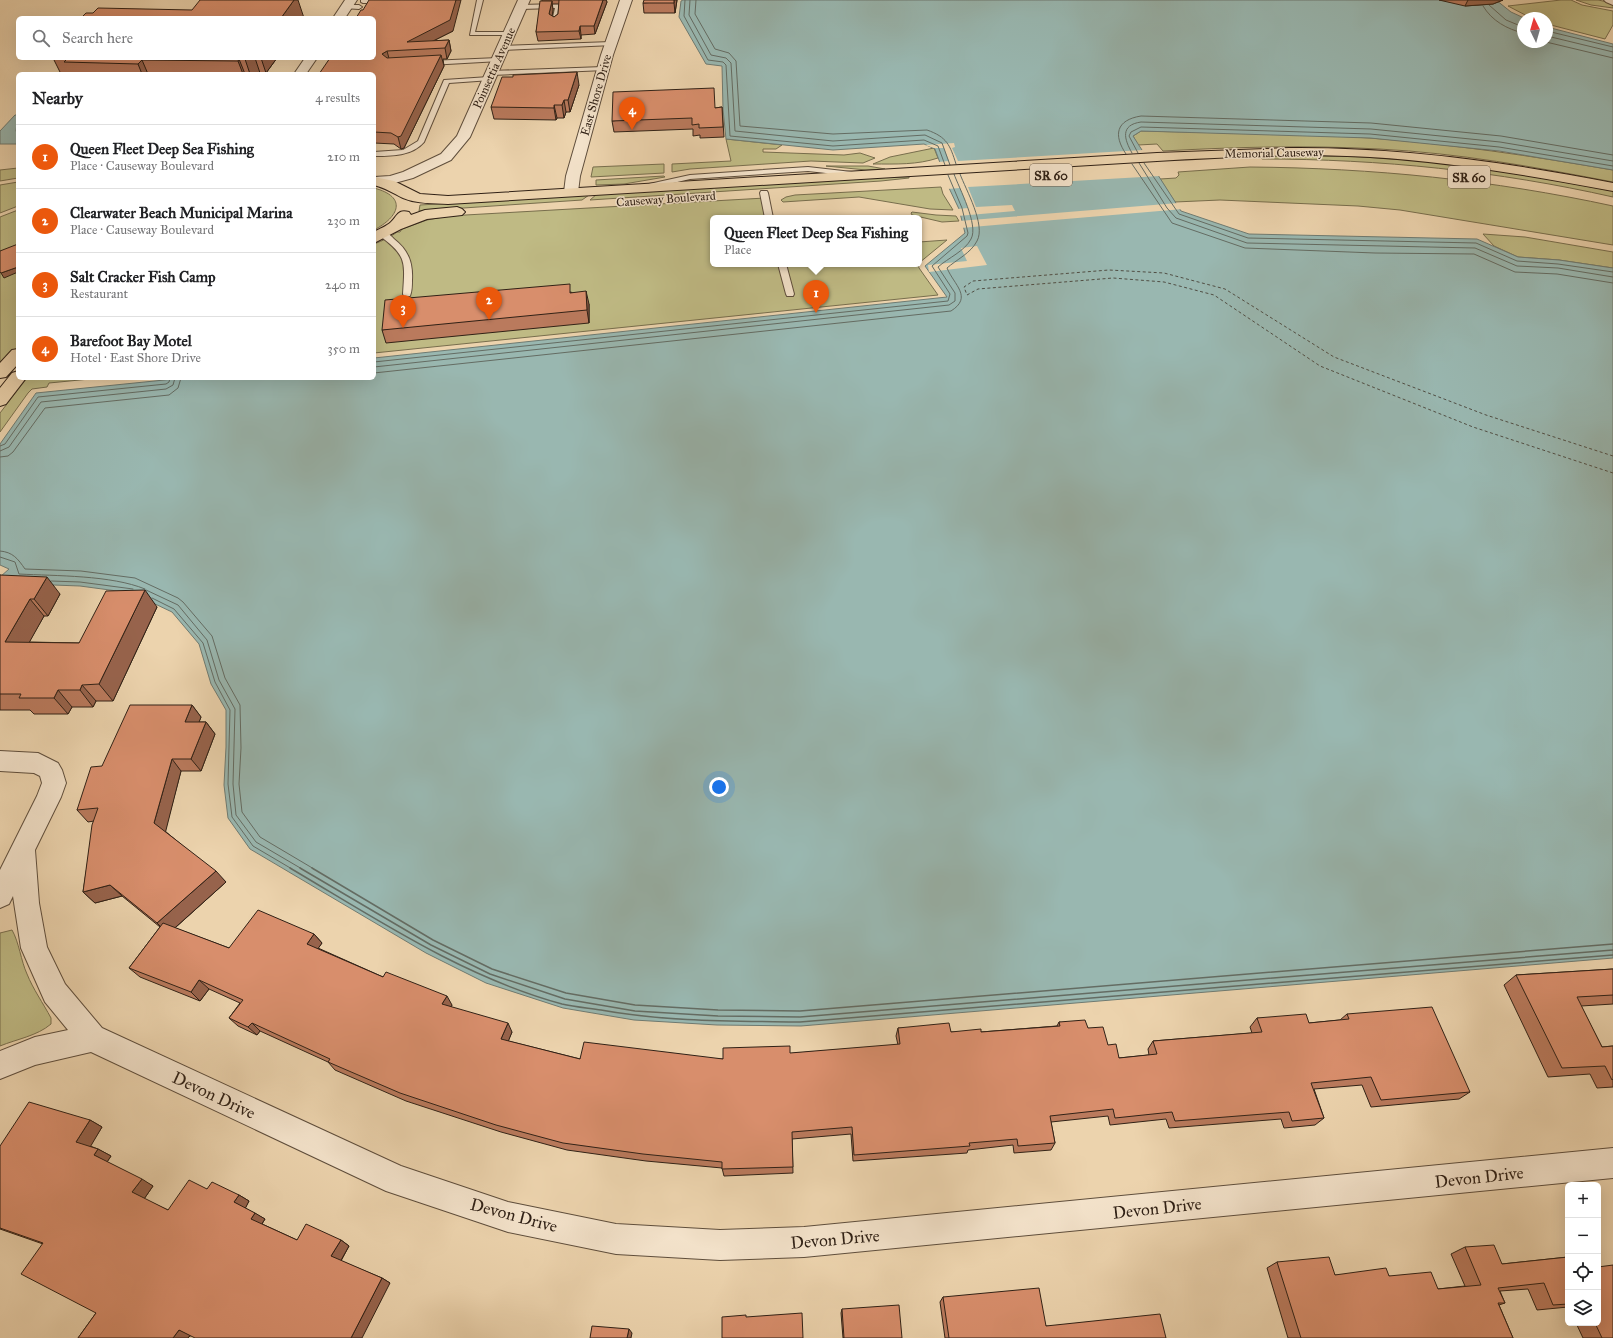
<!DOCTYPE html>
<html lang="en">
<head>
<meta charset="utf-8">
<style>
	:root { --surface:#fff; --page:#f2f2f2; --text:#202124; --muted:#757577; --line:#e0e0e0; --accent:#ea580c }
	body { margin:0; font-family:"IM FELL Great Primer",serif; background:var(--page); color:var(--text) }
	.controls { position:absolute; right:12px; bottom:12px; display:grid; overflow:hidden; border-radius:6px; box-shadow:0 4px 16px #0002 }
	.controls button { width:36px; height:36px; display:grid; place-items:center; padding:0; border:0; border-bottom:1px solid var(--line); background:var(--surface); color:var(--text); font:20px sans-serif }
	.compass { position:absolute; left:1517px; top:12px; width:36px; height:36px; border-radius:50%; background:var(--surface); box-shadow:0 4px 16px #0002; rotate:355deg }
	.you { position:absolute; left:719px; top:787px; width:14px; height:14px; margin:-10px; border:3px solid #fff; border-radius:50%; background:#1a73e8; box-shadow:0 0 0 6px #1a73e833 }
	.badge { display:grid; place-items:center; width:26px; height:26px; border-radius:50%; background:var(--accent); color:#fff; font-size:13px; font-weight:700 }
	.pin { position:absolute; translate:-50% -33px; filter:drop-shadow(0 1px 2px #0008) }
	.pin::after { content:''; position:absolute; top:21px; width:14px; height:12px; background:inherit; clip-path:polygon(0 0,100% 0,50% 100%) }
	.popup { position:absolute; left:710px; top:215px; width:212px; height:52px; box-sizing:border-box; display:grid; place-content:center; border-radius:6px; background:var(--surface); filter:drop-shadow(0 1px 3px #0005); font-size:13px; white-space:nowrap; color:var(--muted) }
	.popup b { font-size:15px; color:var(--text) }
	.popup::after { content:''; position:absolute; left:50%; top:100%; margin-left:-8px; border:8px solid transparent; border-top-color:var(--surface) }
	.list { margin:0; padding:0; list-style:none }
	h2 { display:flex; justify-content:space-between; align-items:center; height:52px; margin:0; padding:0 16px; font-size:17px }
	h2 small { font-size:13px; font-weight:400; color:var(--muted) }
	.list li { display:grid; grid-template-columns:26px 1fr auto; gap:12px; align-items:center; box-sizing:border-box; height:64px; padding:0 16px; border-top:1px solid var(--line) }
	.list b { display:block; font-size:15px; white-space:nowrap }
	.list p { margin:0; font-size:13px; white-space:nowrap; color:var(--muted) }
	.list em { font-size:13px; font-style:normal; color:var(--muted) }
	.icon { flex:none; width:22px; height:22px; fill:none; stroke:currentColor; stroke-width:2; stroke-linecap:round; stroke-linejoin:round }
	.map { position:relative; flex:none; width:1613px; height:1338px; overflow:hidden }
	.search { position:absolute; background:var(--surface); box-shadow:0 4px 16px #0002; left:16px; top:16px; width:360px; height:44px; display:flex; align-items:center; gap:10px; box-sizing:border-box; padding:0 14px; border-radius:6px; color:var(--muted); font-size:15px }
	.panel { position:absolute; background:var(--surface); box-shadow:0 4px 16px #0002; left:16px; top:72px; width:360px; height:308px; border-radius:6px }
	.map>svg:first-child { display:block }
	.green { fill:#bfba84; stroke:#786e4d }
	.water { fill:#99b7b0; stroke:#6f7b72 }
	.pier { fill:#ecd3ad }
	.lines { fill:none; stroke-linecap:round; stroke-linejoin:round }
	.shore-far1 { stroke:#646c63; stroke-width:1 }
	.shore { stroke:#646c63; stroke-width:1.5 }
	.ferry { stroke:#504e44; stroke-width:1; stroke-dasharray:3 2.5; stroke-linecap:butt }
	.service-casing { stroke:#5f4e3c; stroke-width:2 }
	.minor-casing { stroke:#5f4e3c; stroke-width:2 }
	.tertiary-casing { stroke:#5f4e3c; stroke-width:2 }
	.primary-casing { stroke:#302116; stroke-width:2 }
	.service { fill:#f3e2ca; fill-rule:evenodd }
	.minor { fill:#f3e2ca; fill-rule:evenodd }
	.tertiary { fill:#f3e2ca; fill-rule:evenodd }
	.primary { fill:#ecd3ad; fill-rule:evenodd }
	.wall { fill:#ba7a5d; stroke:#302116; fill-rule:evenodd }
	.shaded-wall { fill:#97634c; stroke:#302116 }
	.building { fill:#d88e6c; stroke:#302116 }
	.labels { text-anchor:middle; stroke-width:3; stroke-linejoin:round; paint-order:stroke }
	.far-street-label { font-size:12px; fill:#302116; stroke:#f3e2ca }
	.shield { fill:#f3e2ca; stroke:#6a5b4c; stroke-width:1 }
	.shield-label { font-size:13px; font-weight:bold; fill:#302116 }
	.near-street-label { font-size:17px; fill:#302116; stroke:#f3e2ca }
</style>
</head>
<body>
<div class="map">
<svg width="1613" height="1338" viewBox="0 0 1613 1338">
	<rect width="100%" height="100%" fill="#ecd3ad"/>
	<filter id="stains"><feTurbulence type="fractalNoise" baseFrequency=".005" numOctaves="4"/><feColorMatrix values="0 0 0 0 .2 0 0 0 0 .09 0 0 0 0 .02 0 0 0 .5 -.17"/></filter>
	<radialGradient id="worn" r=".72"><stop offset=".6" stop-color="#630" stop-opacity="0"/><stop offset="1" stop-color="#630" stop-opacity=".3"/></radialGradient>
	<path class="green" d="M1561,0H1571L1582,5L1613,11V25L1605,39L1547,24V18H1531L1508,6Z
		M1576,0H1598L1613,3V8L1591,5Z
		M1141,131C1217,133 1294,133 1370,138C1452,144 1532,156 1613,170V182C1535,167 1458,153 1379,149C1307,145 1235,147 1163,151L1157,144L1138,145L1133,136Z
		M726,139L782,145L776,149H763V152L844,155L860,153L875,158L863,163L811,161L690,169L672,172V164L731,161Z
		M934,148L938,158C917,165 896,164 873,164L890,157Z
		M1303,155C1347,156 1390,158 1433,162C1494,168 1553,180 1613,191V197C1498,171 1380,159 1262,159L1261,156Z
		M664,164V173L591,177L593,167Z
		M826,166H868L885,169L866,170Z
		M1250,167C1373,168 1493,180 1613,206V245L1400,210L1358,206L1220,200L1175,202L1160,179L1176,178L1179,175L1178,172Z
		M18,168V178L0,181V170Z
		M664,176L665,177L624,184L596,185V180Z
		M877,177H909V178L881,181L590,200L597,194Z
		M18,182V206L0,213V185Z
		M941,187L943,194L953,210L930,209L859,197L783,202L781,200L786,197L795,195Z
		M374,188C408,197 399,217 374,230Z
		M589,195L582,200L419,211L420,205Z
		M765,198L770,218H713V264H918L919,268L938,295L374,353V244C384,240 389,238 397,232H400L402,229L427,220L448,216Z
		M18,210V346L9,358H4L0,363V217Z
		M912,212L936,215L956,216L959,221L942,222L912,215L911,213Z
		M1483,234L1525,237L1613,252V268L1559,260L1518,257L1494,246Z
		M947,240L919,263V242Z
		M27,378H100L49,383L47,387L32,389L28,393L0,432V413Z
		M12,930C19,942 21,961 27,974C33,989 43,1003 51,1018V1024C37,1036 17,1039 0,1046V933Z"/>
	<path class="water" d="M683,0H1496L1511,12L1524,18H1523V42H1547V27L1613,44V170L1499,151L1370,138L1141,131L1133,136L1181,211L1249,234L1477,239L1518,257L1559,260L1613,268V958L801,1026L717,1025L634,1020L563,1008L486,983L426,953L250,849L228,818L224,785L226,747V710L211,684L199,644L172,612L132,593L80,586L0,583V577L9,569L0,565V444L36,393L184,378H374V358L947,297L925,266L965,233L959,209L949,188L935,149L924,144L833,150L726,139L723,109L722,66L706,64L679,17L681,1Z
		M15,115H18L16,131L18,134V144H0V131Z"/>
	<path class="pier" d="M954,143L955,147L952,148L958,161L1143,150L1160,176L968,187L976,207L1012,205L1015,211L958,216L957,209L968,208L960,188L947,189L938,162L949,161L944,148H934L925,145Z
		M1178,203L1183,209L961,228L959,221Z
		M977,246L987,265L929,272L928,265L967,261L961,248Z"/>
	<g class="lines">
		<path class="shore-far1" d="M685,0L684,16L708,60L723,62L726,65L730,136L833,146L924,140L938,146L945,165
			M690,0L689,15L711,55L726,58L731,63L735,131L833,141L925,135L942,143L950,165
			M696,0L695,14L715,49L729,53L736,61L740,126L833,134L927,130C947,137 950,145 956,164
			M1489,5L1506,20L1523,27
			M1483,6C1492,21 1507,29 1523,33
			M1547,31L1613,47
			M1547,36L1613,52
			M1546,42L1613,58
			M1132,153C1124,139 1120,125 1141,122L1371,129L1500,142L1613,161
			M1138,153L1129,136L1131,132L1141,127L1370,134L1499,147L1613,166
			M1126,154C1113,135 1116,120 1141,116L1371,123L1501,136L1613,155
			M1139,163L1167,208L1176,218L1247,243L1475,248L1517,266L1558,268L1613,277
			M1144,163L1179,214L1248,238L1476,243L1517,261L1558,264L1613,272
			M1132,164L1172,223L1245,248L1375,253L1474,254L1515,272L1557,274L1613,283
			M374,362L948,301L950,294L932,266L967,236L968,233L962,208L948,175
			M374,367L949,305L955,301V293L938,267C948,258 965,251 971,239C979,225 959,188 954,174
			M374,373L951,311C973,297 954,285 947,268C956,260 971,253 977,241C986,225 966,190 960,174
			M0,446L5,444L38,397L166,384L169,382L170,378
			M0,451L9,447L41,402L166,389L173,385L175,378
			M0,457L8,456L13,452L45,408L169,395L178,388L181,378
			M0,551C13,552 18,559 25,569L81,571L135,578L178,598L183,602L212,636L225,678L240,705L241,748L239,784L242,812L260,837L314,869
			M0,557L15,562L19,574C56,576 111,575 145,589
			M51,581L80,582L133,589
			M146,590L178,605L207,640L219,680L235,709L233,784L236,815L256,842L302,869
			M152,598L174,609L203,643L215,682L230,710L228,784L232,817L253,846L292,869"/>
		<path class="shore" d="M290,868C378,920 463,977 562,1004C575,1007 588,1008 601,1010C667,1022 734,1021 800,1022L1613,955
			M300,868L431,945L490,974L565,999L635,1011L718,1016L800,1017L1613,950
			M312,868L433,940L492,969L566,993L635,1005L718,1010L800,1011L1613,944"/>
		<path class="ferry" d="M1613,456L1486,415L1334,357L1225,289L1164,273L1109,270L973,281L964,287L967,295L978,289L1113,278L1164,282L1214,295L1320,366L1473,427L1613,473"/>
		<g class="service-casing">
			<path id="service" d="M361,0H380L381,1L378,3H363L361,2Z
				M477,0H483L475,32H509L511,33V35H470Z
				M558,4L561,6L558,22L555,24L552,22L555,8L521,9L518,7L521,5Z
				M346,5H359L362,7L359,9L344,8L343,7Z
				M611,42L614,44L613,45L503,50L500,48L503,46Z
				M498,58L500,59V61L429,65L426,63L429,61Z
				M603,67L606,69L605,70L492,75L489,73L492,71Z
				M489,77L492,79L491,80L449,83L424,142C412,156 392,156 374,156V152L403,150L418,141L444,80Z
				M808,167L852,172L856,174L852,176L808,171L690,179L652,188L648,186L649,184L690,175Z
				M761,191H767L768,193L773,218H765L760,193Z
				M380,232C386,231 390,235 394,239C408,250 413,262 412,280C412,285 412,291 410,296H404L403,294C405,262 407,256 380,236Z
				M778,264H786L794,294L793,296H787L786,294Z"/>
		</g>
		<g class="minor-casing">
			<path id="minor" d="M518,0H530L470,137L451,160L413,178L391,184L374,185V177L390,176L403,172L441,154L457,136Z
				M620,0H632L613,55L580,176L578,192L576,195L571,196L566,195L564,192L566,176L601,55Z
				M1604,0H1613V5L1606,2Z
				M0,751L38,753L58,763L62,770L66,783L61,797L35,850L39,903L47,947L65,984L102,1028L401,1166L508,1202L616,1224L720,1230L804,1227L1613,1148V1178L804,1257L720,1260L616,1254L508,1232L386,1191L91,1052L35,1065L0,1079V1051L35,1037L68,1030L45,1002L21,948L13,896L9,904L0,908V870L37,796L42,783L40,776L34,773L0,771Z"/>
		</g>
		<g class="tertiary-casing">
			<path id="tertiary" d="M345,0H357L345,18H333Z
				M305,58H317L306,74H294Z"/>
		</g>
		<g class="primary-casing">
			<path id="primary" d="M1289,148C1399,147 1506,162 1613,183V191C1533,176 1451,162 1370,157C1299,153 1228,157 1157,161L448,204C433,203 417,204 403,198C393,193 385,188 374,185V177L394,181L420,194L448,196L1157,153Z
				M457,207L462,209L465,212L462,215L427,219L401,229L374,243V232C379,229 387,226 391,222C398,215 398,209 409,212L411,215L425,210Z
				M18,349V364L6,377L0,378V363L12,350Z
				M18,371V378H26L6,404L0,406V388L12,373Z"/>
		</g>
		<use href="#service" class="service"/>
		<use href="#minor" class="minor"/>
		<use href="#tertiary" class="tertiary"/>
		<use href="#primary" class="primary"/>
	</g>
	<path class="wall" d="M542,0H606L607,2L595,34L581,35V39L538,41L536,32ZM552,4H559L558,14L554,17L552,16L553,10Z
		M677,0L675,13H644L643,3Z
		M1439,0H1503L1493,4L1465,6Z
		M363,10L453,31L433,41L449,40L451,51L447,59H443L444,66L404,148L401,149L394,144L374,143V74Z
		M53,58H277L266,73H260V74H61Z
		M579,85L570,112H566L564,118H557L556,120L494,119L491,107Z
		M722,107L724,137L700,138V135L693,136V129L614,132L612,121L715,108Z
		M571,292L589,304V323L386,343L382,330Z
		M0,575L60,594L48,616H44L29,642L79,643L157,607L113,701H96L93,707H72L68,714H34L30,710H0Z
		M192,705L201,717L199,722H206L215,734L201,771H181L165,831L226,882L175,928L229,948L314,934L322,943L318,948L383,977L452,1005L451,1007L512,1032L508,1041L580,1059H723L898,1045L896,1036L898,1028L951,1032H981L1057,1026L1059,1022L1088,1028L1108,1045L1119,1058L1149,1055L1148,1049L1153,1041L1252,1033L1250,1027L1257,1018L1309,1023L1340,1020L1347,1014L1470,1092L1459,1099L1371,1107L1362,1085L1314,1089L1324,1118L1315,1125L1284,1128L1281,1119L1169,1128L1166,1119L1110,1125L1108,1116L1051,1122L1055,1143L1051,1150L1014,1153L1013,1145L968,1150L967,1153L853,1161L851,1134L792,1139L793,1173L724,1176L722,1168L646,1161L567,1150L501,1132L406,1101L335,1070L328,1062L260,1031L257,1035L238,1026L229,1018L240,1003L209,989L200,1001L140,977L129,968L160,927L122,896L95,903L83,892L94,821L88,822L77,810L102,766Z
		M1613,969V1004L1581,1006L1602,1047L1613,1046V1087L1597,1088L1590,1074L1548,1077L1504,985L1516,975Z
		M90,1120L102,1127L90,1146L98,1149L111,1156L107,1162L153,1186L144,1199L168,1210L207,1189L239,1195L249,1201L245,1208L265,1219L262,1224L297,1240H341L349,1246L341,1261L382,1278L390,1283L190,1336L188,1338H78L96,1313L43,1244L0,1229V1146Z
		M1465,1247L1502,1264L1568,1257V1307L1537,1310L1528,1289L1500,1291L1505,1303L1499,1305L1513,1338H1288L1267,1268L1277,1262L1335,1275L1389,1276L1438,1289L1465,1286L1451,1254Z
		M943,1297L1046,1326L1166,1338H945L940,1302Z
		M842,1309L902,1338H843L841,1313Z
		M1576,1323H1598L1613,1338H1583Z"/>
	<path class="shaded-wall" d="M294,0H298L304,18H281Z
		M456,0H461L453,31L417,49L407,42Z
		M603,0H606L607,2L595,34L594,26Z
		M674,0H677L675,13L674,3Z
		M1468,0H1503L1493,4L1465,6Z
		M552,1L553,10L551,23L549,14Z
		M580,26L581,35V39L579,31Z
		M449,40L451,51L447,59L445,48Z
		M387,51L390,62L382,54Z
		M441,55L444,66L404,148L401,149L398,137Z
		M245,58H255L260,73V74H250L245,59Z
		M261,58H277L266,73Z
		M239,59L245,74H243L238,61Z
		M142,60L148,74H142L138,64Z
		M577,72L579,85L570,112L568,100Z
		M564,100L566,112L564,118L562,105Z
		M554,105L557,118L556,120L554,108Z
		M18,267V272L4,278L1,273Z
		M586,291L589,304V323L587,310Z
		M47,577L60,594L48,616L34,599Z
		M145,590L157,607L113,701L99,684Z
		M30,599L44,616L20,659L5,642Z
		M82,685L96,701L93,707L80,690Z
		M58,690L72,707L68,714L54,698Z
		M192,705L201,717L194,735L185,722Z
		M206,722L215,734L201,771L191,759Z
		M172,759L181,771L165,834L154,823Z
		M216,871L226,882L168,934L157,923Z
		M110,885L122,896L95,903L83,892Z
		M314,934L322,943L315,953L307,944Z
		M199,980L209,989L200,1001L191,992Z
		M447,996L452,1005L448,1013L442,1004Z
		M252,1023L260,1031L257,1035L248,1027Z
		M508,1023L512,1032L506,1047L501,1039Z
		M90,1120L102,1127L89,1149L76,1142Z
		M98,1149L111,1156L107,1162L94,1155Z
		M142,1179L153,1186L144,1199L132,1192Z
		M239,1195L249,1201L245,1209L234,1202Z
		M255,1213L265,1219L261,1225L251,1219Z
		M341,1240L349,1246L340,1262L331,1256Z
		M382,1278L390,1283L362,1338H351Z
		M629,1329L632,1333L631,1338H627Z
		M179,1330L191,1334L188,1338H173Z"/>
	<path class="building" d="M200,0H294L281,18H81L86,13H93L98,8L192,10Z
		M369,0H456L450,20L407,42L449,40L445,48L387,51L382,54L387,58L441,55L401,136L398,137L391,133L374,132V74H319L330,58H374V18H356L361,10H363Z
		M559,0H603L594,26H580L579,31L536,32L540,1H552L549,14L554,17L558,14Z
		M644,0H674V3H643Z
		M53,58H245V59H239L238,61L142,60L138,64L64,62L67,59Z
		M577,72L568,100H564L562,105H554V108L491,107L502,77H513V75Z
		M714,88L715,108L722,107L723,127L699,128V124L692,125V118L612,121L613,92Z
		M18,244V267L1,273L0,272V251Z
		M570,284V293L586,291L587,310L382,330L385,300Z
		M0,575L47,577L34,599H30L5,642L79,643L106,591L145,590L99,684L82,685L80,690H58L54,698H19L21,694H0Z
		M130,705H192L185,722H206L191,759H172L154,823L216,871L157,923L110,885L83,892L92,825L98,808L77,810L91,767L102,766Z
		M258,910L314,934L307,944L383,977L386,972L447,996L442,1004L508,1023L501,1039L580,1059L584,1042L723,1059V1048L790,1046V1053L900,1044L898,1028L949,1023L951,1032L981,1029V1032L1060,1026L1059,1022L1085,1020L1088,1028L1103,1027L1108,1045L1116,1044L1119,1058L1157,1054L1153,1041L1262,1032L1257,1018L1306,1014L1309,1023L1349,1019L1347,1014L1432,1007L1470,1092L1381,1100L1371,1077L1311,1083L1324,1118L1292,1121L1289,1112L1175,1121L1172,1112L1115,1118L1113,1109L1050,1116L1055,1143L1018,1146L1017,1139L969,1143L970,1146L854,1155L852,1127L792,1132L793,1167L722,1169V1162L643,1154L563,1143L496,1125L400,1093L328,1062L330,1059L252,1023L248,1027L229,1018L243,1000L199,980L191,992L129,968L163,923L229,948Z
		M1613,969V995L1577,997L1602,1047L1613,1046V1079L1612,1080L1605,1066L1562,1068L1516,975Z
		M29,1102L90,1120L76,1142L98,1149L94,1155L142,1179L132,1192L168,1210L189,1180L207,1189L212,1182L239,1195L234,1202L255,1213L251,1219L297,1240L306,1224L341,1240L331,1256L382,1278L351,1338H195L179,1330L173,1338H78L96,1313L21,1274L43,1243L0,1228V1146Z
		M1494,1245L1502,1264L1568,1257V1304L1553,1305L1544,1283L1498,1288L1505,1303H1498L1513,1338H1301L1277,1262L1329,1257L1335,1275L1386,1268L1389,1276L1431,1272L1438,1289L1481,1285L1465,1247Z
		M1613,1265V1338H1602L1595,1323H1598V1267Z
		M1039,1288L1046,1326L1160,1314L1166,1338H949L943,1297Z
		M899,1305L902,1338H843H844L842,1309Z
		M802,1313L803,1338H722V1317L746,1315V1317Z
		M592,1326L629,1329L627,1338H590Z"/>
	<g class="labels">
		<g class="far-street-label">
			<text transform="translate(494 68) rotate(-66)" y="4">Poinsettia Avenue</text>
			<text transform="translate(596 95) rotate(-74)" y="4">East Shore Drive</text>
			<text transform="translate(1274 153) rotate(-1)" y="4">Memorial Causeway</text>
			<text transform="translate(666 199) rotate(-4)" y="4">Causeway Boulevard</text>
		</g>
		<g class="shield">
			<rect x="1030" y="164" width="42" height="22" rx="3"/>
			<rect x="1448" y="166" width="42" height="22" rx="3"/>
		</g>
		<g class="shield-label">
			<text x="1051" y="180">SR 60</text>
			<text x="1469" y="182">SR 60</text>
		</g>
		<g class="near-street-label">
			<text transform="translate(214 1095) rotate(25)" y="6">Devon Drive</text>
			<text transform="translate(1479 1177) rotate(-6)" y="6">Devon Drive</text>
			<text transform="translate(1157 1208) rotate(-6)" y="6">Devon Drive</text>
			<text transform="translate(514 1215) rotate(15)" y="6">Devon Drive</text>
			<text transform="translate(835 1239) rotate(-5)" y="6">Devon Drive</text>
		</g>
	</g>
	<rect width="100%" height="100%" filter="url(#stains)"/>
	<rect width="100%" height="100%" fill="url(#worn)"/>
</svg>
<div class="controls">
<button>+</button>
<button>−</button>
<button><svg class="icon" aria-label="locate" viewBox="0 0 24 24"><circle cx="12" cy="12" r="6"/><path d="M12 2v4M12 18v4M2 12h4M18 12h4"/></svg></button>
<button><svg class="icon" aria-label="layers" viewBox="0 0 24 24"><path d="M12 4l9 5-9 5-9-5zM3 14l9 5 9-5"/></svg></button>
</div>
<svg class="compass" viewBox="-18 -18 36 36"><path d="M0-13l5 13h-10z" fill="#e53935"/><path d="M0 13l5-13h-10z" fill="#757577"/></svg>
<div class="you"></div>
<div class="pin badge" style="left:816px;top:313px">1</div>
<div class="popup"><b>Queen Fleet Deep Sea Fishing</b>Place</div>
<div class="pin badge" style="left:489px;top:320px">2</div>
<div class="pin badge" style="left:403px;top:328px">3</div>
<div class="pin badge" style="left:632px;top:130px">4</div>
<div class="search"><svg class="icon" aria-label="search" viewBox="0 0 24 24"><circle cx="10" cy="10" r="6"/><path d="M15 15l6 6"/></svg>Search here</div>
<section class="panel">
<h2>Nearby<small>4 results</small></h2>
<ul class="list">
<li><span class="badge">1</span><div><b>Queen Fleet Deep Sea Fishing</b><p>Place · Causeway Boulevard</p></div><em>210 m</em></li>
<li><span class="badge">2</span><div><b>Clearwater Beach Municipal Marina</b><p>Place · Causeway Boulevard</p></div><em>230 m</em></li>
<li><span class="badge">3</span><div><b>Salt Cracker Fish Camp</b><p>Restaurant</p></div><em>240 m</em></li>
<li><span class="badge">4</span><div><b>Barefoot Bay Motel</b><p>Hotel · East Shore Drive</p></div><em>350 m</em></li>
</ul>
</section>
</div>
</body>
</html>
